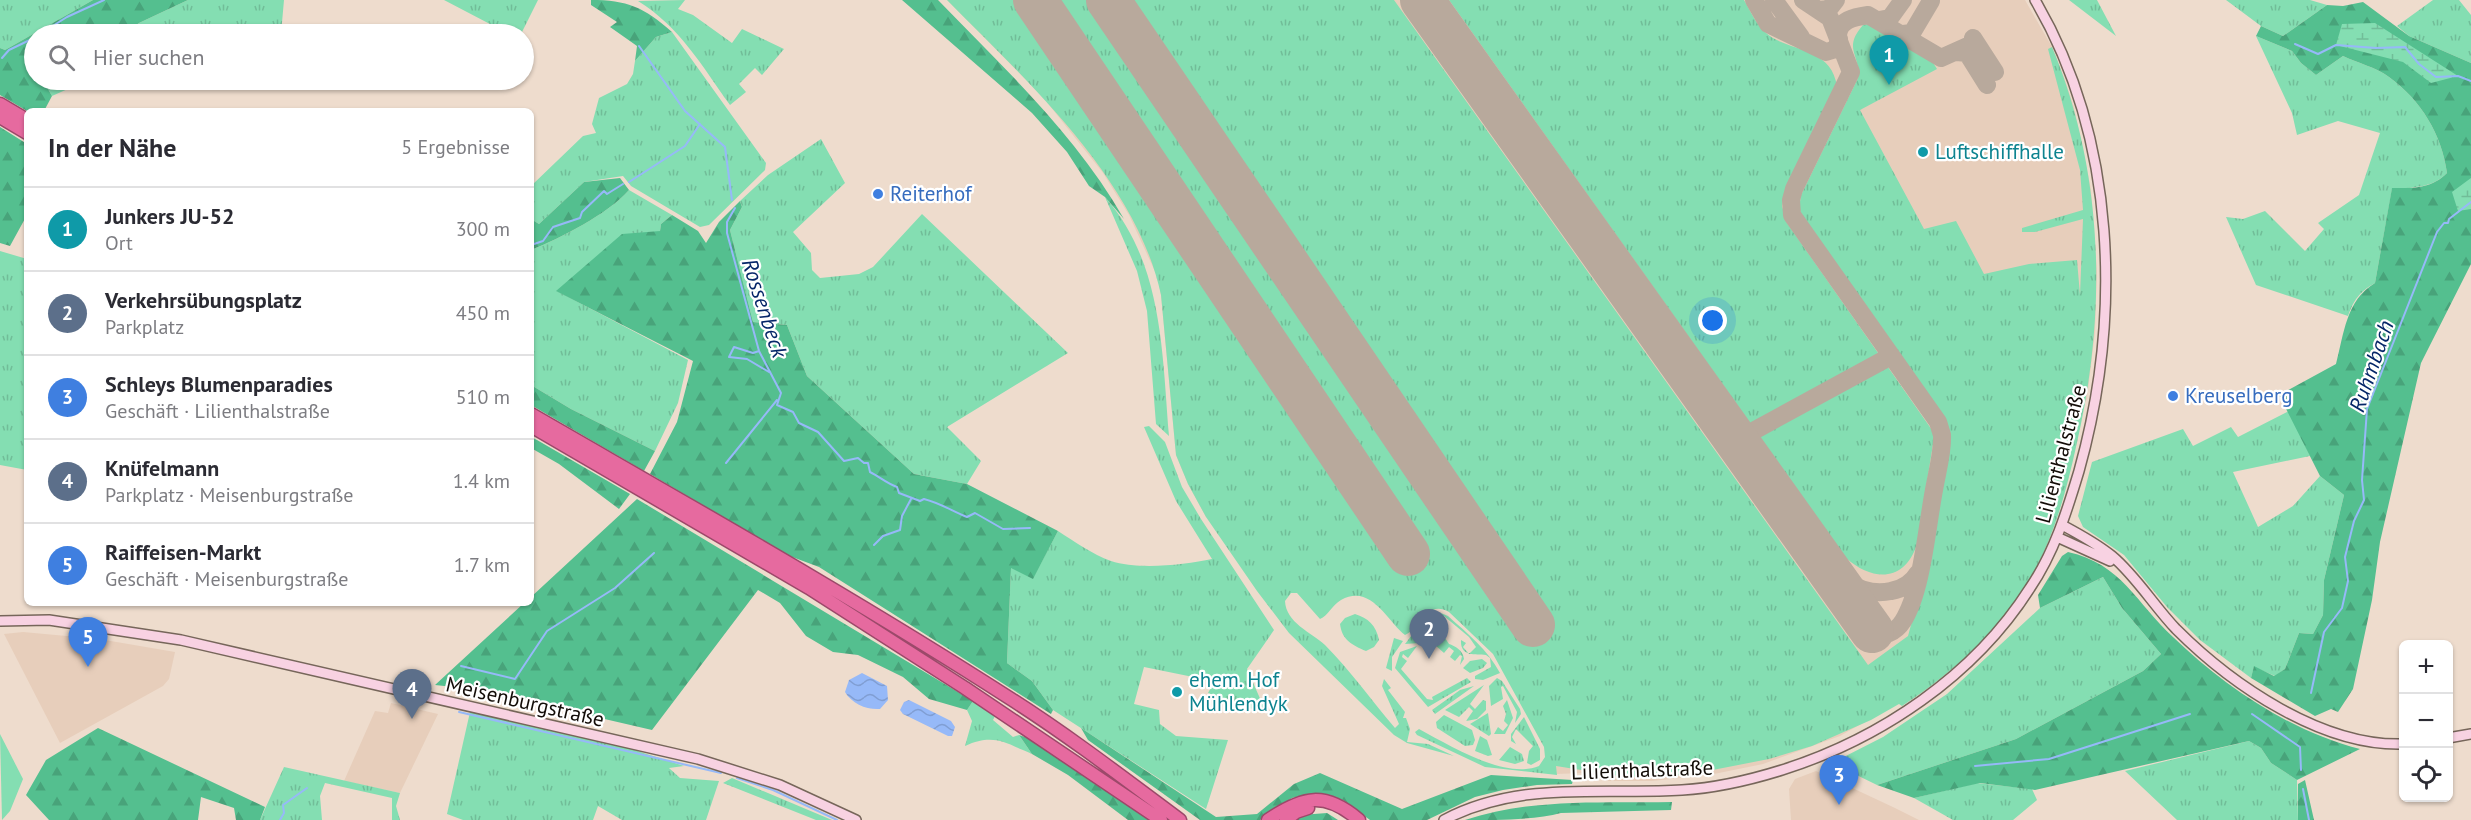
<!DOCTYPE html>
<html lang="de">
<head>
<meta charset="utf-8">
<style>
	:root { --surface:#fff; --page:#f7f7f7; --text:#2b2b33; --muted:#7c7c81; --line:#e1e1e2; --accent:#a33d17 }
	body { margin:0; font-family:"PT Sans",sans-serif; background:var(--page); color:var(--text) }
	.controls { position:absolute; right:18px; bottom:18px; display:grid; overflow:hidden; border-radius:9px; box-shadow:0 2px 4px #0004 }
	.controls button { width:54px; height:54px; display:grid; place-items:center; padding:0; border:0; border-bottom:2px solid var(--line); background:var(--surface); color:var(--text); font:30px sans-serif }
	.you { position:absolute; left:1713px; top:321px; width:21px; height:21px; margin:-15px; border:4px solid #fff; border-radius:50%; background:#1a73e8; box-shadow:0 0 0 9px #1a73e833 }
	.badge { display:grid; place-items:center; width:39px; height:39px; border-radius:50%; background:var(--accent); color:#fff; font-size:20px; font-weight:700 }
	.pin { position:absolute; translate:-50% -50px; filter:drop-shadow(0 2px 3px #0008) }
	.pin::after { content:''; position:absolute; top:32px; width:21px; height:18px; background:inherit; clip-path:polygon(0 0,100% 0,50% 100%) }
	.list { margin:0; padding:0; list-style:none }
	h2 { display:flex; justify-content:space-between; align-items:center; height:78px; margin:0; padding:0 24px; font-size:26px }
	h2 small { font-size:20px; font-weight:400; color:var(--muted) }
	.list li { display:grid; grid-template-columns:39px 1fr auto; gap:18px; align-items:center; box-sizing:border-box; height:84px; padding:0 24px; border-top:2px solid var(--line) }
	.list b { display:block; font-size:22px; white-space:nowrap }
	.list p { margin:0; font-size:20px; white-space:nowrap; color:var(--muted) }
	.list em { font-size:20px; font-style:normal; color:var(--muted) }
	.icon { flex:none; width:33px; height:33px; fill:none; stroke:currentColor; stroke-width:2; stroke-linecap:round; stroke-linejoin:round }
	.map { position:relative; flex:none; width:2471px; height:820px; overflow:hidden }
	.search { position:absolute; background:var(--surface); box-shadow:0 2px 4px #0004; left:24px; top:24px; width:510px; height:66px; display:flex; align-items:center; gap:15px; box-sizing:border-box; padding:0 21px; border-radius:33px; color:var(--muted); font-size:22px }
	.panel { position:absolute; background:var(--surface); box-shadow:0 2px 4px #0004; left:24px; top:108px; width:510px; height:498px; border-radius:9px }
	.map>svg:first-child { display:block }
	.built { fill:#e7cebb }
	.grass { fill:url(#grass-tufts) }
	.forest { fill:url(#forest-firs) }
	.wetland { fill:url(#wetland-marsh) }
	.park { fill:#84deb2 }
	.water { fill:url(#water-waves) }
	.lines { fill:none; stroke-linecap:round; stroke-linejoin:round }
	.stream { stroke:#96b9f8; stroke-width:2 }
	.taxiway { stroke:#b8a99c; stroke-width:18 }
	.runway { stroke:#b8a99c; stroke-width:44 }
	.secondary-casing { stroke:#76665a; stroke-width:12 }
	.highway-casing { stroke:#9c496a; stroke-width:15 }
	.secondary { stroke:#f8d2e2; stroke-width:9 }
	.highway { stroke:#e66a9f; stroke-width:12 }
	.culture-dot { fill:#0f9aa8; stroke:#fff; stroke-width:2 }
	.shop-dot { fill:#3f7fe0; stroke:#fff; stroke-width:2 }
	.labels { text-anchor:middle; stroke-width:4.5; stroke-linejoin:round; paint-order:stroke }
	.culture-label { font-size:21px; fill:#0d838f; stroke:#fff; text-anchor:start }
	.shop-label { font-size:21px; fill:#366cbe; stroke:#fff; text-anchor:start }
	.street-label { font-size:21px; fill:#120c07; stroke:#fff }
	.water-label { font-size:22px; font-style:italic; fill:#052668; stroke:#fff }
</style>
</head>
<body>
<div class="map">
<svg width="2471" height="820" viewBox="0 0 2471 820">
	<defs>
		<pattern id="grass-tufts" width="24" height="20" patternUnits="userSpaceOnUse" patternTransform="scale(1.5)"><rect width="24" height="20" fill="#84deb2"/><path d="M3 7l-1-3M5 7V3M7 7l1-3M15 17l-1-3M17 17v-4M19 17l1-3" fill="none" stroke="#71bd98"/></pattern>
		<pattern id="forest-firs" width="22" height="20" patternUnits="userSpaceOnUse" patternTransform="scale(1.5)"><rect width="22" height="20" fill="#54bf8f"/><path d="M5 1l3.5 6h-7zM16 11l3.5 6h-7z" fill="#48a37a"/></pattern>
		<pattern id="wetland-marsh" width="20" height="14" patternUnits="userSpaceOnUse" patternTransform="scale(1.5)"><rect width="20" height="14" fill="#84deb2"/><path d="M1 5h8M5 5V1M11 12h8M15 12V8" fill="none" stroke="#71bd98"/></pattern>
		<pattern id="water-waves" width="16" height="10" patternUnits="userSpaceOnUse" patternTransform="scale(1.5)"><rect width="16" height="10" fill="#96b9f8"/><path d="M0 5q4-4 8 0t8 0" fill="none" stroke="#809ed3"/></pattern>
	</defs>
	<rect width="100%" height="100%" fill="#eedccd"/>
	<path class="built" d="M947,0H2025L2052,47L2063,74L2074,107L2091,189L2097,272L2095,332L2087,399L1914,694L1840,736L1763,764L1709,775L1652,781H1604L1584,773L1556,774L1554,757L1499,654L1450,607L1384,604L1206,517L1188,484L1176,455L1161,295L1158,278L1129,215L1103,173L1042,96Z
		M23,632L99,639L175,652L169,679L163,686L60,743L4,634Z
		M391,703L438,714L400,793L344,781L375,711L388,713Z
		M1816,771L1895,808L1919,820H1791L1789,789L1795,779Z"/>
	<path class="grass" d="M0,0H93L5,50L0,48Z
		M188,0H284L281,34H124L139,23Z
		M444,0H538L521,34H509Z
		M685,0L678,9L693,15L732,43L742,29L784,49L762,75L755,68L739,84L746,92L730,105C702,66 680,27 638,1Z
		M947,0H1394L1868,665L1908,636L1930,555L1950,441L1947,423L1803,219L1799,208L1801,195L1858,78C1861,55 1842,49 1863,25L1873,23L1932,61L1937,69L1860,110L1924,229L1956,221L1984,274L2029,264L2077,260L2080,295L2083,219L2035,232H2022V228L2083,210L2080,170L2048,49L2052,47C2105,174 2107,315 2076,447C2067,488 2056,530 2036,568C2006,625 1956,671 1902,706L1899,704L1871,720L1812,746L1769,759L1687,775L1625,777L1556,766L1557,775L1485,767L1417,735L1415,732L1419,729C1449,745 1505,780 1539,766L1545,757L1544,747L1493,654L1449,612C1426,599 1421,628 1405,635C1387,621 1371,583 1341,600C1332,605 1328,616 1320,619L1297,593H1291L1285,601C1286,623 1311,632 1325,645C1350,670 1372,701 1395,728L1399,724L1382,686L1384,679L1391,688L1388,690L1405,712L1403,718H1406L1410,729L1407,742L1428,744L1454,756L1407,743L1394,735L1289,633L1257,591L1206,517L1188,484L1176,455L1161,295C1136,179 1027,81 947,0Z
		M1449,0H1744C1750,10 1756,24 1765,32C1785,52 1831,45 1837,86L1785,190L1782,206L1787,223L1932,430L1934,438L1917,544C1905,582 1873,582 1846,558Z
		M2069,0H2097L2116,36Z
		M2226,0H2310L2327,5L2283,36L2261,26Z
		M2433,0H2459L2471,15V63L2409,36L2397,26Z
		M672,32L766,163L765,170L709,225L700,227L631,186L623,176L584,182L539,224L531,219V186L583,136L596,133L592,124L599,98L627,84L633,74L635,61L656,37Z
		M2256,36L2292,51L2301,63L2316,75L2343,56C2357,63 2376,67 2389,77C2421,100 2442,135 2447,173C2431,189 2413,187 2392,189L2375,283C2359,292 2354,300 2348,316L2256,285L2226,217L2243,219L2265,211L2305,251L2324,229L2318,223L2359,195L2380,133L2338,121L2297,135L2292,113Z
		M61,80H88L52,96L48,89Z
		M821,139L845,183L793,232L811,253L812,270L820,278L859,274L873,267L922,214L1068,353L947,427L981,461L967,484L914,474L807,376L787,325L753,322L730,230L742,207L740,201L768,175Z
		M629,190L672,215L661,224L660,231L557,291L688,360L678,403L655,451L571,409L531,385V250C561,238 608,214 629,190Z
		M1105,197C1163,263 1162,352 1169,436L1156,424L1147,311L1137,271Z
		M0,251L27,259V470L0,465Z
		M2289,411L2310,456L2233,472L2258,527L2293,506L2320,476L2344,495L2324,580L2323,615L2313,634L2299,633L2285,669L2275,676L2254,667L2251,678L2200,640L2167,607L2124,555L2083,527L2078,516L2092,462L2183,429L2193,446L2231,427L2238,437Z
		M1149,426L1165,442L1182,487L1201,519L1274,630L1247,669L1266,712L1240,706L1208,693L1213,684L1203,679L1144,667L1134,704L1159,710L1160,724L1176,736L1228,740L1206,809L1053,710L1032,681L1007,663L1011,567L1033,578L1058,531C1075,542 1092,554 1111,561C1137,570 1185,565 1212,559L1176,501L1144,427Z
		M2103,577L2122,608L2161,654L2143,671L2016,739L1877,785L1832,763L1883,737L1947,694L2040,608Z
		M1441,613L1448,616C1467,633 1488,650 1500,673L1483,680L1475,679V676L1491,667L1490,658L1486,655C1475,654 1460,657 1461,640L1466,643L1463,647L1469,654L1476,647L1469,637L1444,616L1427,620L1434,622L1437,626L1433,637H1428L1424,624V635L1420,643L1405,644C1415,632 1424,613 1441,613Z
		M1355,614C1368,618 1376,625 1379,640L1374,647L1366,651C1352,645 1342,640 1340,624L1345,618Z
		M1443,635L1449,644C1455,646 1463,650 1464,659L1460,665L1462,656L1460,655L1455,661L1450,657L1454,651L1449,647L1444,653L1435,645Z
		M1394,638L1403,641L1392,657V671L1386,668Z
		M1417,646L1408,658L1403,654L1402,657L1407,661L1401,669L1427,699L1433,700L1432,697L1467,678L1471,682L1428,707L1395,668L1400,652Z
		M1482,659L1487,663L1483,668L1470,673L1463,668L1470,661Z
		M1497,678L1502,681L1520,709L1521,714L1515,723L1517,712L1503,686L1501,687L1503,699L1491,706L1489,686Z
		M1484,685L1470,704L1475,709L1483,700L1486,701V710L1477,719L1466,721L1473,711L1469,707L1459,717L1445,710Z
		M1474,686L1435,714L1432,710L1460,690Z
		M1507,700L1513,718L1505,734H1494L1498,727L1503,731L1508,725L1504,721L1506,714L1503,706Z
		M973,701L996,714L993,720L1013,737L1019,735L1032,754C1005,743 994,733 965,746L972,721L967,710Z
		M470,712L625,747L684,766L669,768L680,778L719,781L706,820H622L598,806L593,820H463L447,814Z
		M1488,713L1491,734L1489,736L1470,724Z
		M1444,715L1472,730L1475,740L1473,745L1465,746L1437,728L1436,722Z
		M1524,717L1540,749V760L1531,765L1527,763L1529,751L1533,746L1516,729L1512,737L1516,744L1511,741V734Z
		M1480,736L1487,740L1492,755L1488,756L1475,751Z
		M2249,741L2261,748L2271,763L2297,780L2298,820H2177L2125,771Z
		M1510,747L1522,754L1524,761L1515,764L1499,760Z
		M284,767L400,793L396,806L400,820H392V798L325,783L320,796L322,820H260Z
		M732,778L832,820H816L723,783Z
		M1977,783L2032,789L2037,800L2013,820H1953L1914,798Z"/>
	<path class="forest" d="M93,0H188L139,23L124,34H34V80H61L48,89L52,96L44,111H27L0,95V48L5,50Z
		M591,0C627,0 644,7 672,32L656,37L635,61L637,46L610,27L617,22L591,5Z
		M902,0H938C1005,69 1076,135 1124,219L1105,197L1089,186L1067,152L1032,113Z
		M2363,2L2409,36L2471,63V264L2421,363L2380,542L2372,600L2353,689L2338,712L2331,709L2315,716L2251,678L2254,666L2274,676L2285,669L2299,633L2313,634L2323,615L2324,580L2344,495L2320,476L2279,395L2336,364C2344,334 2346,300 2375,283L2392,188C2414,188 2431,189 2447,173C2442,135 2421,100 2389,77C2376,67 2357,63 2343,56L2316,75L2301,63L2292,51L2256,36L2261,26L2283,36L2327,5L2343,6Z
		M0,127L27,144V215L10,246L0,243Z
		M620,178L629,190C608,214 561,238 531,250V219L539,224L584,182Z
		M740,201L742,207L730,230L753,322L787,325L807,376L914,474L967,484L1058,531L1033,579L1011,568L1007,663L1032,681L1053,710L1051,714L819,567L787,555L650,474L677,422L693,361L556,291L622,234L660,231L661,224L672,215L698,231L706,243L719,222Z
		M531,385L571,409L655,451L644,471L531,405Z
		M531,437L537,440L630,494L619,509L559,464L531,448Z
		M637,499L973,701L967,710L929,699L903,677L858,655L833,652L806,636L780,603L758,590L652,730L583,714L509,693L435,685L524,603H531V597Z
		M2068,552C2122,564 2136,603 2173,637C2224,686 2291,732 2360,749L2297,780L2271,763L2261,748L2249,741L2035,790L1980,783L1914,798L1877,785L2016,739L2143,671L2161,654L2122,608L2103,577L2040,608L2038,595L2062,556Z
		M98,728L265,807L260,820H236L234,808L201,797L198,820H49L26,795L46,760Z
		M1081,728L1216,817L1257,814L1294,784L1320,773L1402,809L1491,775L1573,780L1572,784L1537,785L1503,790L1475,797L1427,820H1370L1343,800L1309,794L1292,798L1260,820H1200L1088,740Z
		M1019,735L1034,740L1149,820H1128L1068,775L1032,754Z
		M2305,780L2314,820H2298V784Z
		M1672,802L1671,810L1561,813C1535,820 1495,820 1465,820C1532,798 1602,803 1672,802Z
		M1327,813L1338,820H1295L1301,815Z"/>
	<path class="wetland" d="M2375,23L2458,76L2431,83L2403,62L2336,45L2342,24Z
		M2471,178V209L2458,211L2452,192Z"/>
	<path class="park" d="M0,734L23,779L10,811L2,820Z"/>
	<path class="water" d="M862,673L887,686L888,700L880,709C867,710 852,704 845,692L849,680Z
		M909,700L951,721L955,727L952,736H948L903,714L900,710L904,702Z"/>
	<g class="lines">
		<path class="stream" d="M40,34L67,17L104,0
			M2295,44L2318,54L2336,45L2376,48L2405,47L2419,64L2436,77L2458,76L2471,81
			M639,46L685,111L725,147L732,200
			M2,58L9,50L34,38
			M629,182L685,146L700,124
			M735,208L727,222V233L759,351L781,393L777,405L793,412L799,423L818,432L844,461L858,458L864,463H868L870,472C880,477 886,483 897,487L899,493L920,501L924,499C940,503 952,511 967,517L975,513L1003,529L1030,528
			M531,245L543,241L553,227L580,218L582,212L604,191L607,194L623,184
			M759,351L753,353L734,347L729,357L747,359L769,372
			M726,463L777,400
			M874,545L883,536L900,530L902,516L911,499
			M461,666L515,679L547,631L615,588L654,553
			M2311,693L2324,632L2342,608L2348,581L2345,557L2354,521L2364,500L2362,480L2367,409L2437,232L2444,223H2448L2449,219L2471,202
			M459,712L721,773
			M2252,714L2300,747L2301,770
			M1975,766L2049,759L2190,714
			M737,778L773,790L837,820
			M2303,789L2309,820
			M280,820L284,813L283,805L307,788"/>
		<path class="taxiway" d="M1754,0L1768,24L1826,52L1836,49L1839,39
			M1774,0L1801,37
			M1803,0L1830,18L1851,72L1794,189L1791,200L1792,215L1938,422L1942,435C1943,452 1937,472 1934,490C1927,526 1922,591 1903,621C1896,632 1883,639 1872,631
			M1819,10L1829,9L1836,0
			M1879,20L1890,18L1903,0
			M1903,34L1912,33L1931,1
			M1838,35C1839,20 1854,17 1868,15L1941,58L1970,45L1979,48
			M1973,38L1995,72
			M1957,52L1967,53L1987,85
			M1735,441L1891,356
			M1815,551C1834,574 1858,598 1891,591C1903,589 1912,583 1918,573"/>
		<path class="runway" d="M1035,0L1408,554
			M1108,0L1533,625
			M1422,0L1872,631"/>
		<g class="secondary-casing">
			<path id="secondary" d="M2062,525C2079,534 2097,544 2112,556C2136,576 2154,606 2176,629C2232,685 2322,747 2404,744
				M2057,537L2110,561
				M0,621L49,620L181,640L698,759L780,785L856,820
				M2448,738L2471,734
				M1444,820C1519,780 1601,795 1682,790C1716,788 1750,780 1782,770C1880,739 1974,676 2030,588C2054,553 2067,511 2079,471C2122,317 2117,140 2035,0"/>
		</g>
		<g class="highway-casing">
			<path id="highway" d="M0,104L27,120
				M0,117L27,133
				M531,414C692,507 854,598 1011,699C1069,736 1125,779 1180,820
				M531,426L809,588L965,688L1161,820
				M1268,820C1303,796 1325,791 1359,820
				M1286,820L1296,812L1308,808"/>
		</g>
		<use href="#secondary" class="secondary"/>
		<use href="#highway" class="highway"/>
	</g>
	<g class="culture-dot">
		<circle cx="1923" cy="152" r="6"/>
		<circle cx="1177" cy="692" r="6"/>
	</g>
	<g class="shop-dot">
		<circle cx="878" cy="194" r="6"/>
		<circle cx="2173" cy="396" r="6"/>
	</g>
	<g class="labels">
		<g class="culture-label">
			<text x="1935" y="159">Luftschiffhalle</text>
			<text x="1189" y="687">ehem. Hof<tspan x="1189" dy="24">Mühlendyk</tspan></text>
		</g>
		<g class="shop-label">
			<text x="890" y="201">Reiterhof</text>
			<text x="2185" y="403">Kreuselberg</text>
		</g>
		<g class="street-label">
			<text transform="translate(2061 454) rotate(-75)" y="7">Lilienthalstraße</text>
			<text transform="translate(525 702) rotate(13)" y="7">Meisenburgstraße</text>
			<text transform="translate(1642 770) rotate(-2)" y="7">Lilienthalstraße</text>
		</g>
		<g class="water-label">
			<text transform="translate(765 308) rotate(72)" y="8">Rossenbeck</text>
			<text transform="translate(2371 366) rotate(-71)" y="8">Ruhmbach</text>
		</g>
	</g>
</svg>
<div class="controls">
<button>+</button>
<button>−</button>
<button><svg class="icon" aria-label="locate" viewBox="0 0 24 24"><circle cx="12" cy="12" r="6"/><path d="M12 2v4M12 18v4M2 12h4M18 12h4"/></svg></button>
</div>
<div class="you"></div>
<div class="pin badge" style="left:1889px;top:85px;background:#0f9aa8">1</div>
<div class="pin badge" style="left:1429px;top:659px;background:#5c6f8a">2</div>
<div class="pin badge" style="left:1839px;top:805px;background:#3f7fe0">3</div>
<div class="pin badge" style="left:412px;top:719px;background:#5c6f8a">4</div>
<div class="pin badge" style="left:88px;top:667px;background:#3f7fe0">5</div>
<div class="search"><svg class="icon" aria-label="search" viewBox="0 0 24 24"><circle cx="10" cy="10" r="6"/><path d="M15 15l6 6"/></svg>Hier suchen</div>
<section class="panel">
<h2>In der Nähe<small>5 Ergebnisse</small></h2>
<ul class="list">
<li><span class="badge" style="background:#0f9aa8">1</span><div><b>Junkers JU-52</b><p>Ort</p></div><em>300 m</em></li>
<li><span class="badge" style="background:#5c6f8a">2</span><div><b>Verkehrsübungsplatz</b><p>Parkplatz</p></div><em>450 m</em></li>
<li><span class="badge" style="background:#3f7fe0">3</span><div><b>Schleys Blumenparadies</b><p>Geschäft · Lilienthalstraße</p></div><em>510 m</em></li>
<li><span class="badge" style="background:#5c6f8a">4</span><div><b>Knüfelmann</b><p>Parkplatz · Meisenburgstraße</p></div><em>1.4 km</em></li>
<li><span class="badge" style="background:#3f7fe0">5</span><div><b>Raiffeisen-Markt</b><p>Geschäft · Meisenburgstraße</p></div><em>1.7 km</em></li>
</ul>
</section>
</div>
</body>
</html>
